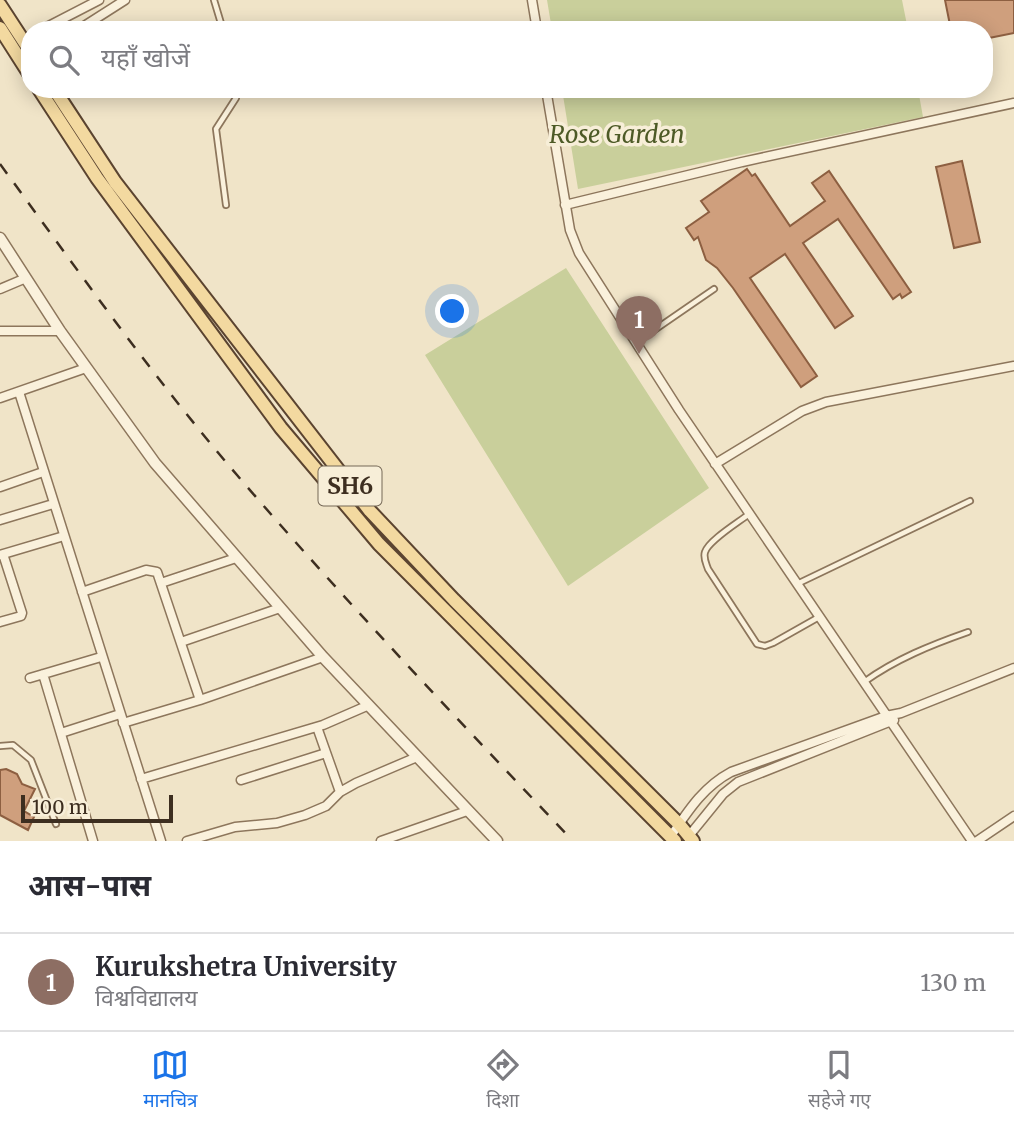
<!DOCTYPE html>
<html lang="hi">
<head>
<meta charset="utf-8">
<style>
	:root { --surface:#fff; --page:#f7f7f7; --text:#2b2b33; --muted:#7c7c81; --line:#e1e1e2; --accent:#1a73e8 }
	body { margin:0; font-family:Merriweather,"Noto Sans Devanagari",serif; background:var(--page); color:var(--text) }
	.scale { position:absolute; left:21px; bottom:18px; width:152px; box-sizing:border-box; padding-left:7px; border:4px solid #3d2e20; border-top:0; font-size:19px; line-height:24px; white-space:nowrap; color:#3d2e20; -webkit-text-stroke:5px #f7eed8; paint-order:stroke }
	.you { position:absolute; left:453px; top:312px; width:24px; height:24px; margin:-18px; border:5px solid #fff; border-radius:50%; background:#1a73e8; box-shadow:0 0 0 10px #1a73e833 }
	.badge { display:grid; place-items:center; width:46px; height:46px; border-radius:50%; background:var(--accent); color:#fff; font-size:23px; font-weight:700 }
	.pin { position:absolute; translate:-50% -58px; filter:drop-shadow(0 2px 4px #0008) }
	.pin::after { content:''; position:absolute; top:37px; width:24px; height:21px; background:inherit; clip-path:polygon(0 0,100% 0,50% 100%) }
	.list { margin:0; padding:0; list-style:none }
	h2 { display:flex; justify-content:space-between; align-items:center; height:91px; margin:0; padding:0 28px; font-size:30px }
	h2 small { font-size:23px; font-weight:400; color:var(--muted) }
	.list li { display:grid; grid-template-columns:46px 1fr auto; gap:21px; align-items:center; box-sizing:border-box; height:98px; padding:0 28px; border-top:2px solid var(--line) }
	.list b { display:block; font-size:26px; white-space:nowrap }
	.list p { margin:0; font-size:23px; white-space:nowrap; color:var(--muted) }
	.list em { font-size:23px; font-style:normal; color:var(--muted) }
	.icon { flex:none; width:38px; height:38px; fill:none; stroke:currentColor; stroke-width:2; stroke-linecap:round; stroke-linejoin:round }
	.map { position:relative; flex:none; width:1014px; height:841px; overflow:hidden }
	.search { position:absolute; background:var(--surface); box-shadow:0 4px 18px #0003; left:21px; right:21px; top:21px; height:77px; display:flex; align-items:center; gap:18px; box-sizing:border-box; padding:0 24px; border-radius:28px; color:var(--muted); font-size:26px }
	.sheet { height:189px; background:var(--surface) }
	nav { display:flex; justify-content:space-around; align-items:center; box-sizing:border-box; height:98px; border-top:2px solid var(--line); background:var(--surface); font-size:19px; color:var(--muted) }
	nav a { display:grid; justify-items:center; gap:4px }
	nav .on { color:var(--accent) }
	.map>svg:first-child { display:block }
	.green { fill:#c9cf9b }
	.building { fill:#cf9f7d; stroke:#8d5f41; stroke-width:2 }
	.lines { fill:none; stroke-linecap:round; stroke-linejoin:round }
	.service-casing { stroke:#8d765c; stroke-width:8 }
	.minor-casing { stroke:#8d765c; stroke-width:11 }
	.tertiary-casing { stroke:#8d765c; stroke-width:13 }
	.primary-casing { stroke:#5b4430; stroke-width:16 }
	.service { stroke:#faf1dc; stroke-width:4.5 }
	.minor { stroke:#faf1dc; stroke-width:8 }
	.tertiary { stroke:#faf1dc; stroke-width:10 }
	.primary { stroke:#f3d9a0; stroke-width:12 }
	.rail { stroke:#3d2e20; stroke-width:2.5; stroke-dasharray:12 12; stroke-linecap:butt }
	.labels { text-anchor:middle; stroke-width:7; stroke-linejoin:round; paint-order:stroke }
	.shield { fill:#f7eed8; stroke:#756857; stroke-width:2 }
	.shield-label { font-size:23px; font-weight:bold; fill:#3d2e20 }
	.park-label { font-size:24px; font-style:italic; fill:#4d5a26; stroke:#f7eed8 }
</style>
</head>
<body>
<div class="map">
<svg width="1014" height="841" viewBox="0 0 1014 841">
	<rect width="100%" height="100%" fill="#f0e4c8"/>
	<path class="green" d="M547,0H902L908,30H552Z
		M562,89H918L923,117L578,189Z
		M566,268L709,488L568,586L425,355Z"/>
	<path class="building" d="M945,0H1014V33L984,39V30H951Z
		M962,161L980,242L954,248L936,167Z
		M747,169L752,176L755,174L790,226L825,201L812,183L829,171L911,292L902,298L900,294L893,299L838,219L803,243L853,316L835,328L785,254L750,278L817,376L801,387L733,288L717,268L706,260L698,237L694,240L686,228L709,212L701,201Z
		M6,769L17,774L22,784L35,789L24,811L34,817L28,830L0,815V770Z"/>
	<g class="lines">
		<g class="service-casing">
			<path id="service" d="M214,0L223,30
				M226,205L216,129L236,98L238,89
				M637,342L714,289
				M749,514C739,522 709,540 705,552C703,558 706,563 708,569L757,644L765,646L773,643L819,617
				M797,584L970,501
				M864,682C896,659 931,645 968,632
				M0,746L13,745L31,760L56,824"/>
		</g>
		<g class="minor-casing">
			<path id="minor" d="M532,0L537,30
				M41,30L99,0
				M78,30L125,0
				M546,89L570,230L579,253L679,410L972,841
				M565,205L742,162L1014,103
				M0,289L26,278
				M0,331H60
				M19,392L161,841
				M0,398L86,368
				M715,464L802,411L826,402L1014,366
				M0,487L43,472
				M0,520L53,504
				M0,555L64,536
				M161,583L236,558
				M82,592L146,570L157,572L200,700
				M0,622L21,616L22,613L3,554
				M181,642L280,608
				M43,674L93,841
				M30,678L101,657
				M123,723L200,700L323,657
				M317,727L340,792
				M61,733L120,714
				M141,779L323,725L369,705
				M241,780L326,753
				M671,836C688,811 703,787 731,772L886,716L901,713L1014,668
				M688,837L723,794L738,782L894,720
				M187,841L235,827L277,823L305,815L326,806L340,792L356,783L417,757
				M381,841L467,811
				M977,841L1014,816"/>
		</g>
		<g class="tertiary-casing">
			<path id="tertiary" d="M0,238L60,331L155,463L323,657L497,841"/>
		</g>
		<g class="primary-casing">
			<path id="primary" d="M0,5L30,51
				M0,28L30,75
				M39,89L97,178L281,428L379,544L675,841
				M54,89L115,182L370,511L454,600L679,824L693,841"/>
		</g>
		<use href="#service" class="service"/>
		<use href="#minor" class="minor"/>
		<use href="#tertiary" class="tertiary"/>
		<use href="#primary" class="primary"/>
		<path class="rail" d="M0,164C77,269 152,376 237,475C345,601 459,721 573,841"/>
	</g>
	<g class="labels">
		<rect class="shield" x="318.5" y="466.5" width="63" height="39" rx="5"/>
		<g class="shield-label">
			<text x="350" y="494">SH6</text>
		</g>
		<g class="park-label">
			<text x="617" y="143">Rose Garden</text>
		</g>
	</g>
</svg>
<div class="scale">100 m</div>
<div class="you"></div>
<div class="pin badge" style="left:639px;top:354px;background:#8d6e63">1</div>
<div class="search"><svg class="icon" aria-label="search" viewBox="0 0 24 24"><circle cx="10" cy="10" r="6"/><path d="M15 15l6 6"/></svg>यहाँ खोजें</div>
</div>
<section class="sheet">
<h2>आस-पास<small></small></h2>
<ul class="list">
<li><span class="badge" style="background:#8d6e63">1</span><div><b>Kurukshetra University</b><p>विश्वविद्यालय</p></div><em>130 m</em></li>
</ul>
</section>
<nav>
<a class="on"><svg class="icon" aria-label="map" viewBox="0 0 24 24"><path d="M3 6l6-2 6 2 6-2v14l-6 2-6-2-6 2zM9 4v14M15 6v14"/></svg>मानचित्र</a>
<a><svg class="icon" aria-label="directions" viewBox="0 0 24 24"><path d="M12 3l9 9-9 9-9-9zM9 14v-3h6M13 9l2 2-2 2"/></svg>दिशा</a>
<a><svg class="icon" aria-label="saved" viewBox="0 0 24 24"><path d="M7 4h10v16l-5-4-5 4z"/></svg>सहेजे गए</a>
</nav>
</body>
</html>
